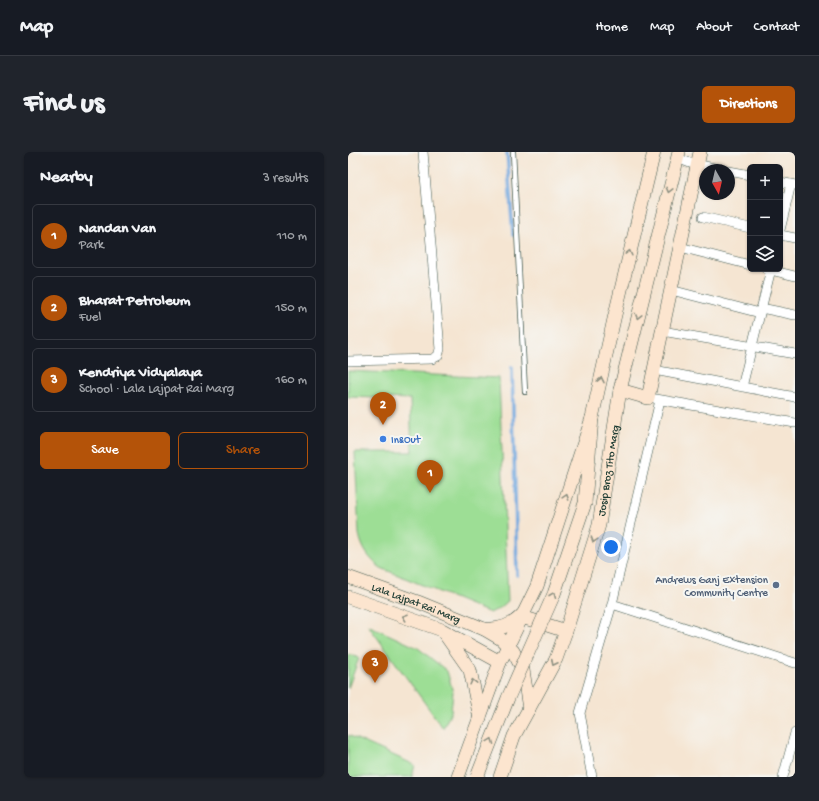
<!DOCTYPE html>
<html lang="en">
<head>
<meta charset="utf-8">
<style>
	:root { --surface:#171b24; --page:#20242c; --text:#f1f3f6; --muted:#9ea1a6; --line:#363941; --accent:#b45309 }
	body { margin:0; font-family:"Gochi Hand",sans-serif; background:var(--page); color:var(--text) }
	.controls { position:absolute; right:12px; top:12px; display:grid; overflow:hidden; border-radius:6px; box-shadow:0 1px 3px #0004 }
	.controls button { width:36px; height:36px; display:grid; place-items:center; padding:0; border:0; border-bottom:1px solid var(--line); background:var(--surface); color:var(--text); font:20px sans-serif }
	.compass { position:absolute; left:351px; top:12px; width:36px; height:36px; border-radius:50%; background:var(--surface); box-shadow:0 1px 3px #0004; rotate:172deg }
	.you { position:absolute; left:263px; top:395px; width:14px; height:14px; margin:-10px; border:3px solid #fff; border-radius:50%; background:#1a73e8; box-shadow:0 0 0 6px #1a73e833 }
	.badge { display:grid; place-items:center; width:26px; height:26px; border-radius:50%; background:var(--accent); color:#fff; font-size:13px; font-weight:700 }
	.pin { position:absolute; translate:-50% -33px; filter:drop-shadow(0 1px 2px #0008) }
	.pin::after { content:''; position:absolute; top:21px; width:14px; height:12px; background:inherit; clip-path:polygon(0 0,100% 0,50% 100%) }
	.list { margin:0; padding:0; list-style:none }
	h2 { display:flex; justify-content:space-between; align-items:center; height:52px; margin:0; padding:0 16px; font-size:17px }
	h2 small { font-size:13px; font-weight:400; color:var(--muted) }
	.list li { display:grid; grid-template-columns:26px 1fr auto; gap:12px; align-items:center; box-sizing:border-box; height:64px; margin:0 8px 8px; padding:0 8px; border:1px solid var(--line); border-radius:6px }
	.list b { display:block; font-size:15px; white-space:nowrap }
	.list p { margin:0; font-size:13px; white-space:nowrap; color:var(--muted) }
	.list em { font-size:13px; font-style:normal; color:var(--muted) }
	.actions { display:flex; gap:8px; padding:12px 16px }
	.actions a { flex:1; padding:9px 0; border:1px solid var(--accent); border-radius:6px; text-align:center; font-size:14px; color:var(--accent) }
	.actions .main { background:var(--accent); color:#fff }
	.icon { flex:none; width:22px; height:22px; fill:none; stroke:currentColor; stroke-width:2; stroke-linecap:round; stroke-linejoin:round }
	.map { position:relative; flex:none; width:447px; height:625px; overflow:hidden; border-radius:6px }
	header { display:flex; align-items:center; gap:24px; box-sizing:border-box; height:56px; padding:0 20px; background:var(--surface); border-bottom:1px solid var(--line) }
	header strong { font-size:19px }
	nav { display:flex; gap:22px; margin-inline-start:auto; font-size:14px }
	.intro { display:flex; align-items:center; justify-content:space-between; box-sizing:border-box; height:96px; padding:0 24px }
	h1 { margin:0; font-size:28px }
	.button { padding:10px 18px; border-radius:6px; background:var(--accent); color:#fff; font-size:14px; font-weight:700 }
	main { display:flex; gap:24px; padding:0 24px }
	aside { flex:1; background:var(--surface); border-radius:6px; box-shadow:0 1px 3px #0004 }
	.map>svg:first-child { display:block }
	.green { fill:#9dde95; stroke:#5e8e64 }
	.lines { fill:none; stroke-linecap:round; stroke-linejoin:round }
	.stream { stroke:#71a8df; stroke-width:3.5 }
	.lane-casing { stroke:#3f564c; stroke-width:6 }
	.street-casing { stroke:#3f564c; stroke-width:10 }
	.secondary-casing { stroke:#3f564c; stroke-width:14 }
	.lane { stroke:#fff; stroke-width:4.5 }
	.street { stroke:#fff; stroke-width:9 }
	.secondary { stroke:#fce5cf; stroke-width:13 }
	.secondary-bridge-casing { stroke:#3f564c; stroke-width:14; stroke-linecap:butt }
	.secondary-bridge { stroke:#fce5cf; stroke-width:13 }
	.oneway { stroke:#8e9182 }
	.shop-dot { fill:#3f7fe0; stroke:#f6f6f2; stroke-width:1.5 }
	.service-dot { fill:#5c6f8a; stroke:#f6f6f2; stroke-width:1.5 }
	.labels { text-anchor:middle; stroke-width:4; stroke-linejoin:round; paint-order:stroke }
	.shop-label { font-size:11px; fill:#366cbe; stroke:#f6f6f2; text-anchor:start }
	.street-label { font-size:11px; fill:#1f3d34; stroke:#f6f6f2 }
	.service-label { font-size:11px; fill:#4e5e75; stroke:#f6f6f2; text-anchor:end }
</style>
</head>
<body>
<header>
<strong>Map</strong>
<nav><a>Home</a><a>Map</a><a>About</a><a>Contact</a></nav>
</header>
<div class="intro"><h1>Find us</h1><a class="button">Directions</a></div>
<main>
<aside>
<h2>Nearby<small>3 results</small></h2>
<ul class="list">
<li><span class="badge">1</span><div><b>Nandan Van</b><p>Park</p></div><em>110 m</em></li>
<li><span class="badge">2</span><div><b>Bharat Petroleum</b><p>Fuel</p></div><em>150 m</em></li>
<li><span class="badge">3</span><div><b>Kendriya Vidyalaya</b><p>School · Lala Lajpat Rai Marg</p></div><em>160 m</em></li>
</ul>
<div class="actions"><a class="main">Save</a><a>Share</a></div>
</aside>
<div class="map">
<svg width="447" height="625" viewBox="0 0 447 625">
	<rect width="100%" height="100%" fill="#f6f6f2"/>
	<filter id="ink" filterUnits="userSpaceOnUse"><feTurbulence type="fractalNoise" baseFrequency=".025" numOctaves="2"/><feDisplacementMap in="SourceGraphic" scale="8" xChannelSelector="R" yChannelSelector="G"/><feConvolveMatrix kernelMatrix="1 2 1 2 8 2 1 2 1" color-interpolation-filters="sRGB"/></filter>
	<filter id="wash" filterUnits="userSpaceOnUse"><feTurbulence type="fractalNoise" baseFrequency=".012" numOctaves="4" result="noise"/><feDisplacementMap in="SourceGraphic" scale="16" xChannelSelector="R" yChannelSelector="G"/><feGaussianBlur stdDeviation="0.9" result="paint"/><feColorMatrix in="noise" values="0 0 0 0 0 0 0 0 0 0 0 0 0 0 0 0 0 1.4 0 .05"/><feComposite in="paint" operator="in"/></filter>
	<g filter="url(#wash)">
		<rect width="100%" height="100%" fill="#f5e5d2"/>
		<path class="green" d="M0,219L151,226L160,449L152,456L142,461L33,416C21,407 14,397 11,382L7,300H64L62,247L0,245Z
			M20,473L70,496L99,519L105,540L103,560L95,576Z
			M0,502L11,506L0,536Z
			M0,583L67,613L64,625H0Z"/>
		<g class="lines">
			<path class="stream" d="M159,0L165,83
				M164,215L169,423"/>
		</g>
	</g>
	<g filter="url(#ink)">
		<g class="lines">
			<g class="lane-casing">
				<path id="lane" d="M165,0L177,240"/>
			</g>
			<g class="street-casing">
				<path id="street" d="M329,6L342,11L376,18
					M381,19L402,23
					M432,30L447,33
					M355,65L402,76
					M432,78L443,32
					M432,83L447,86
					M332,95L402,113
					M418,117L447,124
					M323,138L412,161
					M413,156L447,163
					M314,179L447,202
					M0,209L84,207L90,204L92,197L75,0
					M306,218L447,245
					M394,235L423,117
					M308,247L447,271
					M264,452L447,511
					M244,625L232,561L264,452L312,248
					M435,625L447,581"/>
			</g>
			<g class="secondary-casing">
				<g id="secondary">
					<path d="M272,238L300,246L352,0"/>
					<path d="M237,351L244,266L266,167L306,0"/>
					<path id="s1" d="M0,425L70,450L136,477L153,487L165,499L175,518L181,557"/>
					<path d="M0,445L94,478L152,510"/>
					<path d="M174,465L218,479"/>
					<path d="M136,477C151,478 164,474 174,463"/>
					<path d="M96,481L122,518L132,566"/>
					<path d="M110,625L152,510L189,434L244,266"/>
					<path id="s2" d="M152,625L166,584L208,507L218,479L251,373L272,238L331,0"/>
				</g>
			</g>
			<use href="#lane" class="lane"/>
			<use href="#street" class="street"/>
			<use href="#secondary" class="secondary"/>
			<g class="secondary-bridge-casing">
				<path id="secondary-bridge" d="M129,625L160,546L206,442L237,351"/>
			</g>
			<use href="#secondary-bridge" class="secondary-bridge"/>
		</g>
		<defs><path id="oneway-chevron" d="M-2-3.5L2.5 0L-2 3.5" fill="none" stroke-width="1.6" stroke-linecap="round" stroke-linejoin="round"/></defs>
		<g class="oneway">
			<use href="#oneway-chevron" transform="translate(321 38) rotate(104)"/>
			<use href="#oneway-chevron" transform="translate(281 101) rotate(-76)"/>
			<use href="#oneway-chevron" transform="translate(290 164) rotate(104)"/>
			<use href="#oneway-chevron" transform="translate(253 228) rotate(-78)"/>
			<use href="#oneway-chevron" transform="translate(218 345) rotate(-72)"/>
			<use href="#oneway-chevron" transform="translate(246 388) rotate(107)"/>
			<use href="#oneway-chevron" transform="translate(205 443) rotate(-68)"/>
			<use href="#oneway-chevron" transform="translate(57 465) rotate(-161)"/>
			<use href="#oneway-chevron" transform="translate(206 511) rotate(117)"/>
			<use href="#oneway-chevron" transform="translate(125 530) rotate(-104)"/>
			<use href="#oneway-chevron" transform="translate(143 589) rotate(-69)"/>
		</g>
	</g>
	<circle class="shop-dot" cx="35" cy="287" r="4"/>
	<circle class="service-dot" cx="428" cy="433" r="4"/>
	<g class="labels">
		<g class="shop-label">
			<text x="43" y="291">In&amp;Out</text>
		</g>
		<g class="street-label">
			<text dy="4" stroke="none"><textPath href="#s2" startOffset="327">Josip Broz Tito Marg</textPath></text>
			<text dy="4" stroke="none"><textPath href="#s1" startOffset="73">Lala Lajpat Rai Marg</textPath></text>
		</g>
		<g class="service-label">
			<text x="420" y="431">Andrews Ganj Extension<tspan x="420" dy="13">Community Centre</tspan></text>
		</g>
	</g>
</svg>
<div class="controls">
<button>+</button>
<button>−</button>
<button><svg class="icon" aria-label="layers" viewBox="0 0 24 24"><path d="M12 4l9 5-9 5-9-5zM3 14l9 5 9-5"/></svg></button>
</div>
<svg class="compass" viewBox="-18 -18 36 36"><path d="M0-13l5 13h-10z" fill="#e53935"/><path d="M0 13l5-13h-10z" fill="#9ea1a6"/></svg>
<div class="you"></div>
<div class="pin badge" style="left:82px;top:341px">1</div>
<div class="pin badge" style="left:35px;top:273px">2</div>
<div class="pin badge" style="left:27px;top:531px">3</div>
</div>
</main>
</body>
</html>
